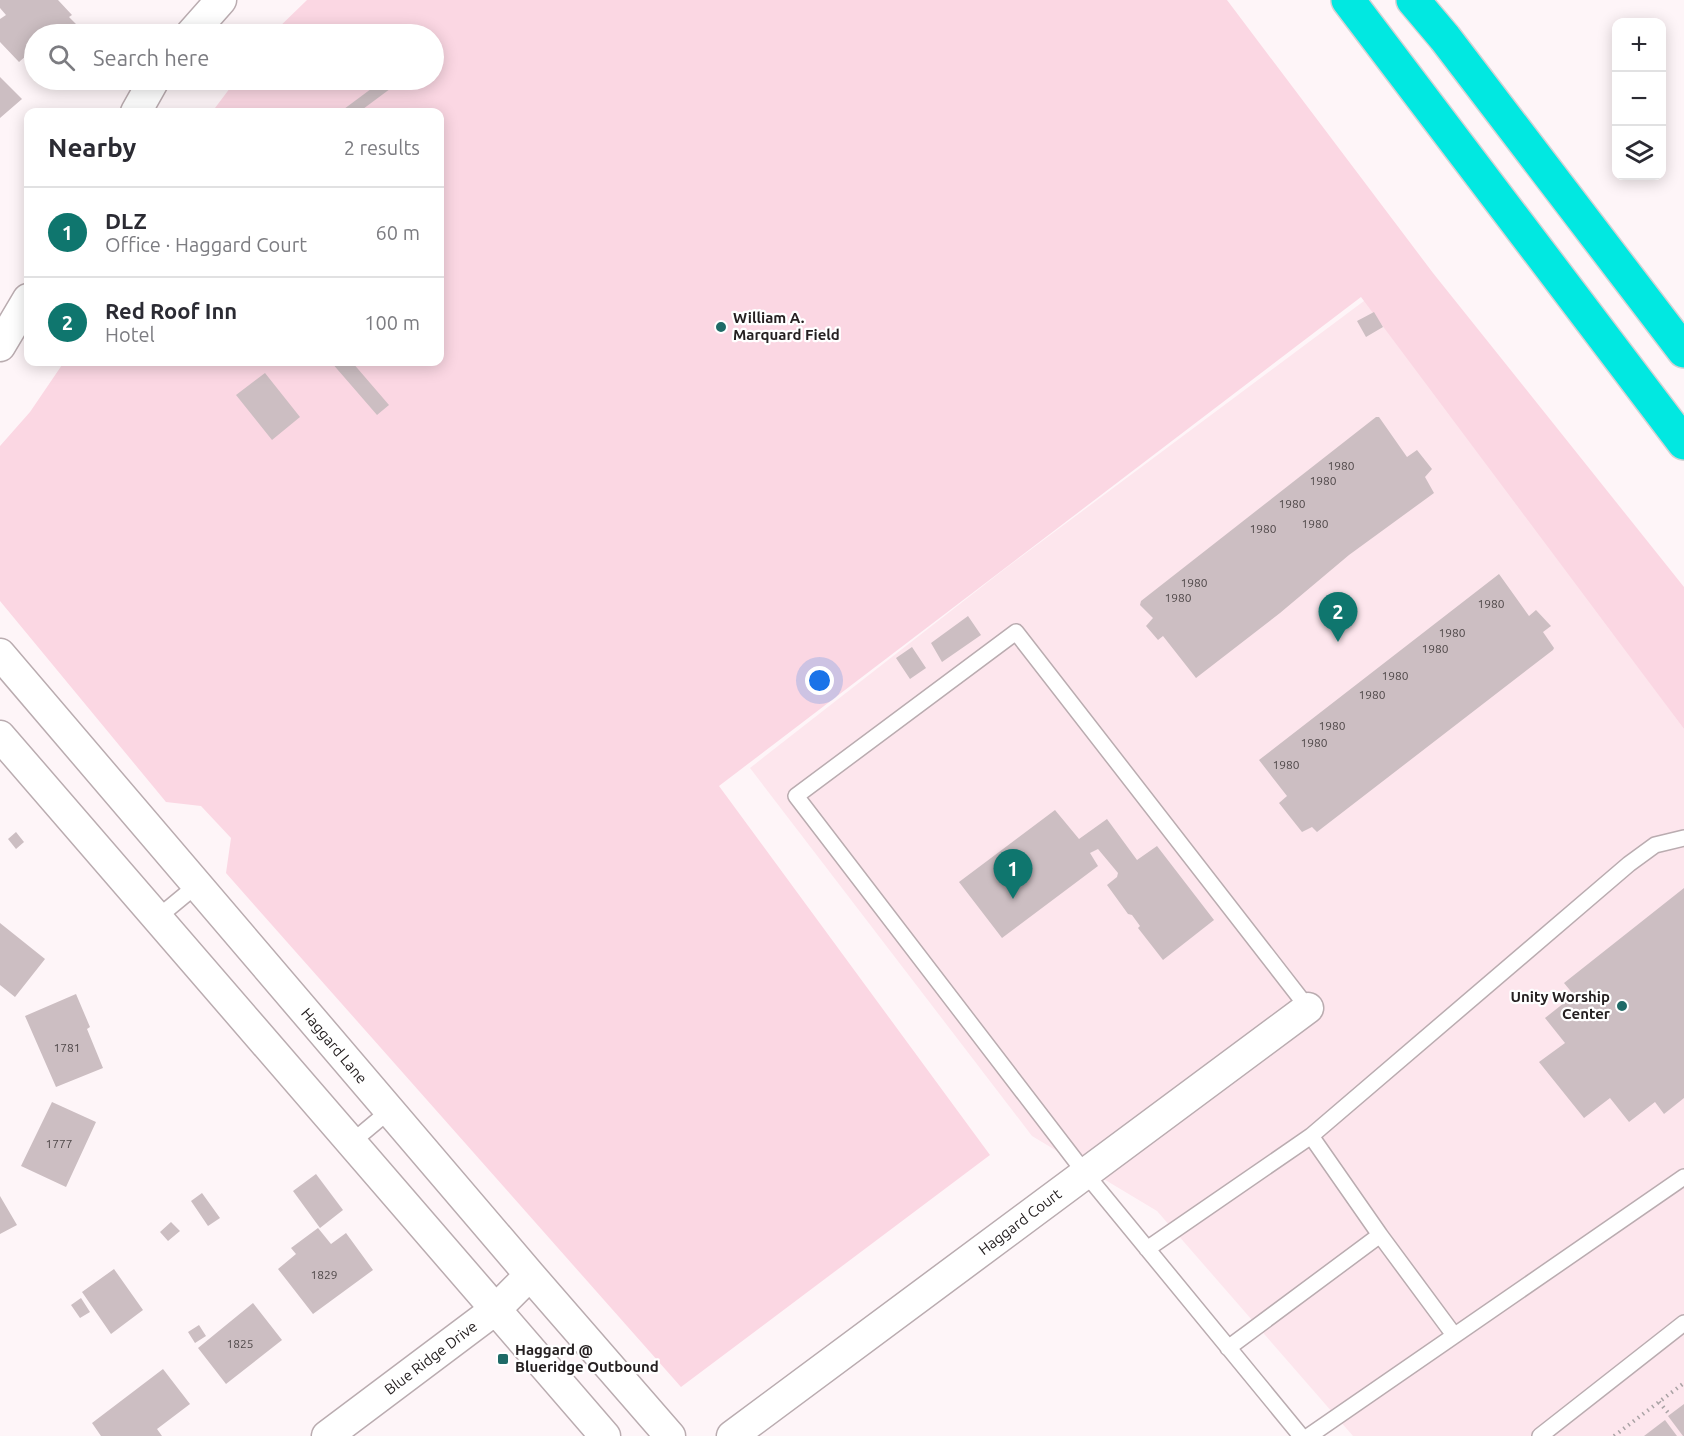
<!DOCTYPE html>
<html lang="en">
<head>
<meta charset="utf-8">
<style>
	:root { --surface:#fff; --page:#f2f2f3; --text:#2b2b33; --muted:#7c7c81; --line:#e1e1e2; --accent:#0f766e }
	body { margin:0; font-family:Ubuntu,sans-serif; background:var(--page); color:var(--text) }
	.controls { position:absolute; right:18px; top:18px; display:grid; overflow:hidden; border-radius:12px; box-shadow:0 3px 15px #0003 }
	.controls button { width:54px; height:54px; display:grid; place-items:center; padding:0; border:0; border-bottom:2px solid var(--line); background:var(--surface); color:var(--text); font:30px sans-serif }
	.you { position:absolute; left:820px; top:681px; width:21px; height:21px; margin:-15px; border:4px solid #fff; border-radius:50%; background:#1a73e8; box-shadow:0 0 0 9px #1a73e833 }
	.badge { display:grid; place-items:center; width:39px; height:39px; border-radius:50%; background:var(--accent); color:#fff; font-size:20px; font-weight:700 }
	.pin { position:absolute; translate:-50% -50px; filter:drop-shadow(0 2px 3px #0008) }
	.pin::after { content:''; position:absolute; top:32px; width:21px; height:18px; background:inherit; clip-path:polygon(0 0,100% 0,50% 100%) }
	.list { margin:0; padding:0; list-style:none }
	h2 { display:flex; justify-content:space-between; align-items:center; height:78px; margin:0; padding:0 24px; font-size:26px }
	h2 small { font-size:20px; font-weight:400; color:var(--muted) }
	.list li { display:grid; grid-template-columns:39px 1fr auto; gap:18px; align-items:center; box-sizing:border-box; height:90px; padding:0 24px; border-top:2px solid var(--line) }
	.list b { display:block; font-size:22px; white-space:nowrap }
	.list p { margin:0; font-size:20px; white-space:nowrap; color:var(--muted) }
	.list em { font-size:20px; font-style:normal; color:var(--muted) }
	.icon { flex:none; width:33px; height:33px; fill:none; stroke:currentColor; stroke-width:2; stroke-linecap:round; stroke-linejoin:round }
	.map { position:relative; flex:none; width:1684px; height:1436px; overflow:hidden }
	.search { position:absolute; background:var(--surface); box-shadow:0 3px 15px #0003; left:24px; top:24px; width:420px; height:66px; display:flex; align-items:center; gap:15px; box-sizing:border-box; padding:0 21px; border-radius:33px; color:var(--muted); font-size:22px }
	.panel { position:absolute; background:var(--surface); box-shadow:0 3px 15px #0003; left:24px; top:108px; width:420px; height:258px; border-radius:12px }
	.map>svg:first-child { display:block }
	.built { fill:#fde6ed }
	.green { fill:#fbd7e3 }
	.building { fill:#ccbec2 }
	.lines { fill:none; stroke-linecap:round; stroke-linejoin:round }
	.service-casing { stroke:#baacb0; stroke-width:18 }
	.minor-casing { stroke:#baacb0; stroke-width:33 }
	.motorway-casing { stroke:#d3d2d3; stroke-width:36 }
	.path { stroke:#aaa3a5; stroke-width:4; stroke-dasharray:1.5 4.5; stroke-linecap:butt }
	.service { stroke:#fff; stroke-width:15 }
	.minor { stroke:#fff; stroke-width:30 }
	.motorway { stroke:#01e8e1; stroke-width:33 }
	.poi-dot { fill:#1f6a67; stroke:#fff; stroke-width:2 }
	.labels { text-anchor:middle; stroke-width:4.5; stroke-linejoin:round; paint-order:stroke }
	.number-label { font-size:12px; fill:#4f4849 }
	.poi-label { font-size:15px; font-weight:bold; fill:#252021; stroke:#fff; text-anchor:start }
	.street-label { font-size:15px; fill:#252021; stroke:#fff }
</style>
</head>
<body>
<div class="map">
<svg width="1684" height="1436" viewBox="0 0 1684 1436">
	<rect width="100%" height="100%" fill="#fef5f8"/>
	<path class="built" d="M1368,298L1684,729V1436H1353L1157,1211L1032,1136L750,768L1002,571Z"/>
	<path class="green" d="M307,0H1227L1433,273L1684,587V729L1361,297L719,786L990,1155L681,1387L226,873L231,838L201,806L166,802L0,601V446L30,412L64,362H440V112H212L236,80H434V34H272Z"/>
	<path class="building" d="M0,0H58L72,15L69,17L76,24L65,34H34V49L19,62L0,42V19L6,15L0,8Z
		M0,77L22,99L0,118Z
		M383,80H402L359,112H340Z
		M1374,312L1383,327L1366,337L1357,321Z
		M331,362H352L389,405L377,415Z
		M265,373L300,417L272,440L236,395Z
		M1376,417H1379L1407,457L1417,450L1432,469L1425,477L1434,493L1349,555L1280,613L1196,678L1163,636L1158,640L1146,626L1153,618L1140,605L1141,601Z
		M1499,574L1529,616L1536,610L1551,626L1543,632L1554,648L1553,650L1317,832L1312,827L1302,832L1279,803L1287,796L1259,760Z
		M968,616L981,635L942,662L931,643Z
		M912,647L926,668L910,679L896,658Z
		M1055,810L1079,839L1107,819L1137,860L1157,846L1214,920L1163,960L1138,928L1140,926L1132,915L1128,914L1107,885L1117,877L1118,873L1098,849L1090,853L1098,866L1002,938L959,882Z
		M16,832L24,842L16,849L8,839Z
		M1684,888V1098L1664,1114L1655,1102L1629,1122L1610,1098L1584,1118L1539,1062L1565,1043L1545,1018L1574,995L1564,983Z
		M0,923L45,959L15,997L0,985Z
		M76,994L90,1027L87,1029L103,1068L56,1087L25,1016Z
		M52,1102L96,1122L66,1187L21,1166Z
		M316,1174L343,1210L320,1228L293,1191Z
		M202,1193L220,1218L208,1226L191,1201Z
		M0,1196L17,1225L0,1234Z
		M171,1222L180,1231L168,1241L160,1232Z
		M318,1228L331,1244L346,1233L373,1270L313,1314L278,1269L296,1254L291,1248Z
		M114,1269L143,1310L111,1334L82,1292Z
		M81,1298L90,1312L80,1318L71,1305Z
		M253,1303L282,1340L226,1384L198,1348Z
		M199,1325L206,1336L195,1343L188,1332Z
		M163,1369L190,1404L157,1429L162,1436H101L92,1423Z
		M1684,1404V1436H1683L1668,1416Z
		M1665,1420L1677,1436H1644Z"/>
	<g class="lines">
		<g class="service-casing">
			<path id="service" d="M157,918L197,885
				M1311,1136L1380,1235L1454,1335
				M352,1142L389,1111
				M1147,1249L1311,1136L1629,864L1655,845L1684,838
				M1228,1348L1380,1235
				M1301,1436L1085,1173L796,796L1016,632L1308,1008
				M1309,1436L1684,1177
				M1540,1436L1684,1323"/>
		</g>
		<g class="minor-casing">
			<path id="minor" d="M191,34L221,0
				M136,112L154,80
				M0,346L28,299
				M0,654L530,1275L670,1436
				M0,736L605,1436
				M327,1436L496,1309L530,1275
				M732,1436L1308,1008"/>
		</g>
		<g class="motorway-casing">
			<path id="motorway" d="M1348,0L1684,443
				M1413,0L1445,38L1684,351"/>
		</g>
		<path class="path" d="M1659,1402L1670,1415
			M1614,1436L1684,1383"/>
		<use href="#service" class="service"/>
		<use href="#minor" class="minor"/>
		<use href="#motorway" class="motorway"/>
	</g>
	<g class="poi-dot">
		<circle cx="721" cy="327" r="6"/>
		<circle cx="1622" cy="1006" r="6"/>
		<rect x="497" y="1353" width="12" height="12" rx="3"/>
	</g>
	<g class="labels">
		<g class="number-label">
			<text x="1341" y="470">1980</text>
			<text x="1323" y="485">1980</text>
			<text x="1292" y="508">1980</text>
			<text x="1315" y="528">1980</text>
			<text x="1263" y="533">1980</text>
			<text x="1194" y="587">1980</text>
			<text x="1178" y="602">1980</text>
			<text x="1491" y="608">1980</text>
			<text x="1452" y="637">1980</text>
			<text x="1435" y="653">1980</text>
			<text x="1395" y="680">1980</text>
			<text x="1372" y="699">1980</text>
			<text x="1332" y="730">1980</text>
			<text x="1314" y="747">1980</text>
			<text x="1286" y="769">1980</text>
			<text x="67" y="1052">1781</text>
			<text x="59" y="1148">1777</text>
			<text x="324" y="1279">1829</text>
			<text x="240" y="1348">1825</text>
		</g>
		<g class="poi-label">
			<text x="733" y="323">William A.<tspan x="733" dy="17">Marquard Field</tspan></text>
			<text x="1610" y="1002" text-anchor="end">Unity Worship<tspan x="1610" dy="17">Center</tspan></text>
			<text x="515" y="1355">Haggard @<tspan x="515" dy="17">Blueridge Outbound</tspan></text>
		</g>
		<g class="street-label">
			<text transform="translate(334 1046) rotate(50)" y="5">Haggard Lane</text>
			<text transform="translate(1020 1222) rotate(-37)" y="5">Haggard Court</text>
			<text transform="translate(431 1358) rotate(-37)" y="5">Blue Ridge Drive</text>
		</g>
	</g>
</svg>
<div class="controls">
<button>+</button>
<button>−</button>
<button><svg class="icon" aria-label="layers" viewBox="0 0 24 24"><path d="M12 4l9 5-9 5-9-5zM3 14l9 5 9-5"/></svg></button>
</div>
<div class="you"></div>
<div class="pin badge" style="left:1013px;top:899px">1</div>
<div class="pin badge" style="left:1338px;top:642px">2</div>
<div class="search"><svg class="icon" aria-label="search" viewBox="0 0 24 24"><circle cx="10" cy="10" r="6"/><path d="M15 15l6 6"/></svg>Search here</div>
<section class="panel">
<h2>Nearby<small>2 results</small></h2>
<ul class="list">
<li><span class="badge">1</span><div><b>DLZ</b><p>Office · Haggard Court</p></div><em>60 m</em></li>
<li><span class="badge">2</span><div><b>Red Roof Inn</b><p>Hotel</p></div><em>100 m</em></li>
</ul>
</section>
</div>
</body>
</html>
